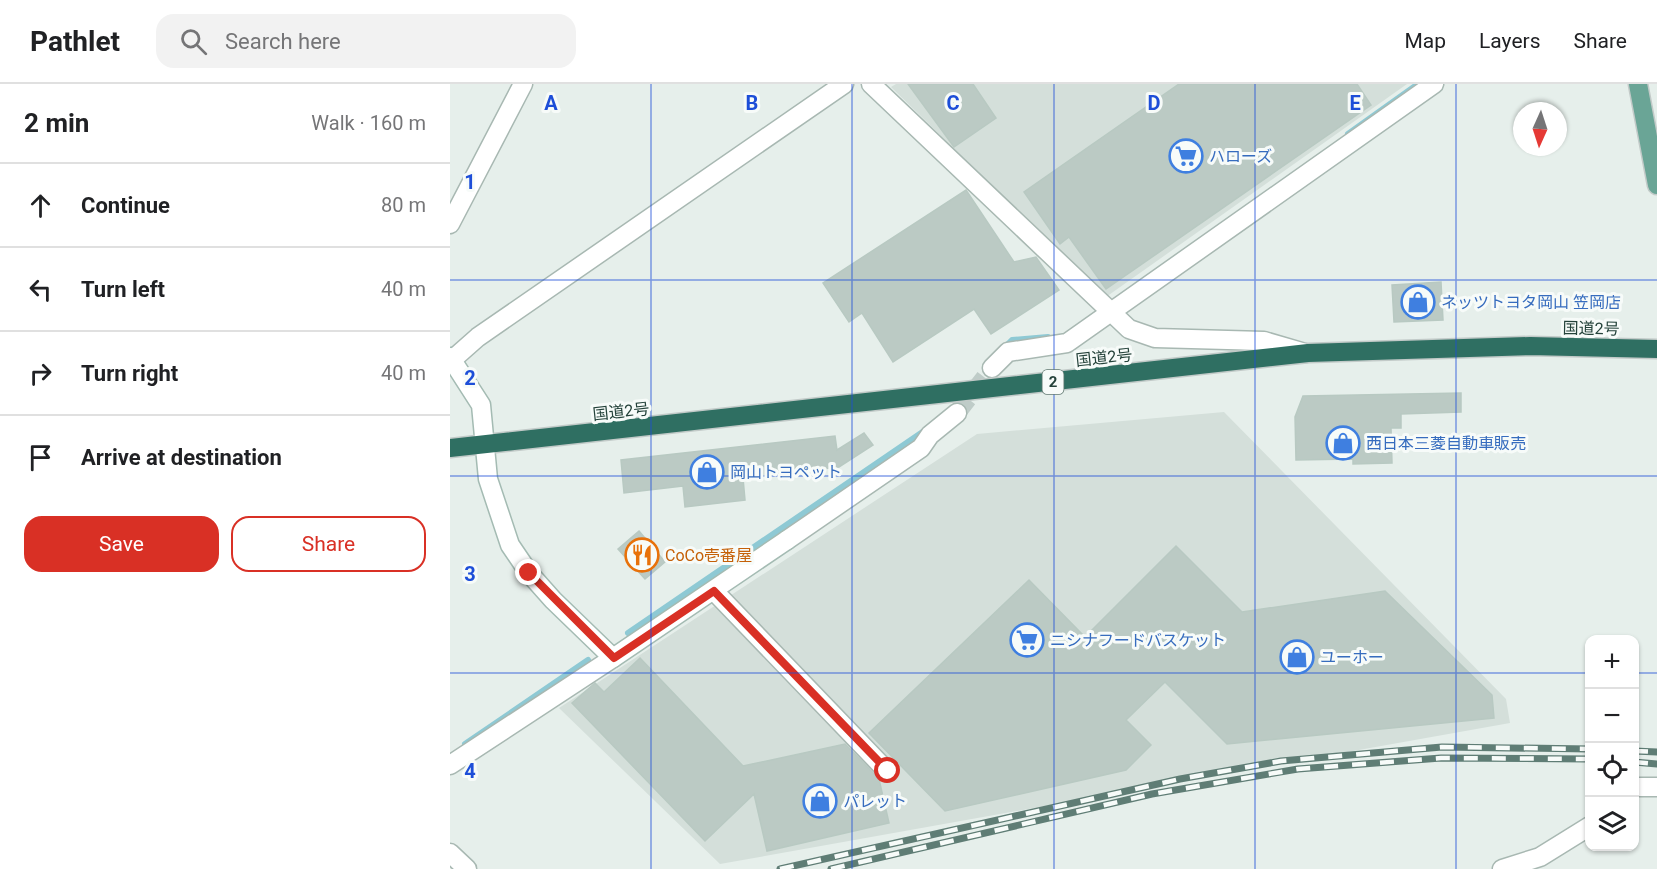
<!DOCTYPE html>
<html lang="en">
<head>
<meta charset="utf-8">
<style>
	:root { --surface:#fff; --page:#f2f2f2; --text:#202124; --muted:#757577; --line:#e0e0e0; --accent:#d93025 }
	body { margin:0; font-family:Roboto,"Noto Sans JP",sans-serif; background:var(--page); color:var(--text) }
	.controls { position:absolute; right:18px; bottom:18px; display:grid; overflow:hidden; border-radius:12px; box-shadow:0 2px 4px #0004 }
	.controls button { width:54px; height:54px; display:grid; place-items:center; padding:0; border:0; border-bottom:2px solid var(--line); background:var(--surface); color:var(--text); font:30px sans-serif }
	.compass { position:absolute; left:1063px; top:18px; width:54px; height:54px; border-radius:50%; background:var(--surface); box-shadow:0 2px 4px #0004; rotate:183deg }
	.stop { position:absolute; width:18px; height:18px; margin:-14px; border:4px solid #d93025; border-radius:50%; background:#fff }
	.stop.end { background:#d93025; border-color:#fff; box-shadow:0 2px 6px #0008 }
	.list { margin:0; padding:0; list-style:none }
	h2 { display:flex; justify-content:space-between; align-items:center; height:78px; margin:0; padding:0 24px; font-size:26px }
	h2 small { font-size:20px; font-weight:400; color:var(--muted) }
	.list li { display:grid; grid-template-columns:39px 1fr auto; gap:18px; align-items:center; box-sizing:border-box; height:84px; padding:0 24px; border-top:2px solid var(--line) }
	.list b { display:block; font-size:22px; white-space:nowrap }
	.list em { font-size:20px; font-style:normal; color:var(--muted) }
	.actions { display:flex; gap:12px; padding:18px 24px }
	.actions a { flex:1; padding:14px 0; border:2px solid var(--accent); border-radius:18px; text-align:center; font-size:21px; color:var(--accent) }
	.actions .main { background:var(--accent); color:#fff }
	.icon { flex:none; width:33px; height:33px; fill:none; stroke:currentColor; stroke-width:2; stroke-linecap:round; stroke-linejoin:round }
	.map { position:relative; flex:none; width:1207px; height:785px; overflow:hidden }
	header { display:flex; align-items:center; gap:36px; box-sizing:border-box; height:84px; padding:0 30px; background:var(--surface); border-bottom:2px solid var(--line) }
	header strong { font-size:28px }
	nav { display:flex; gap:33px; margin-inline-start:auto; font-size:21px }
	.search { width:420px; height:54px; background:var(--page); display:flex; align-items:center; gap:15px; box-sizing:border-box; padding:0 21px; border-radius:18px; color:var(--muted); font-size:22px }
	main { display:flex }
	aside { flex:1; background:var(--surface) }
	.map>svg:first-child { display:block }
	.built { fill:#d4dfda }
	.lines { fill:none; stroke-linecap:round; stroke-linejoin:round }
	.stream { stroke:#8ec9d4; stroke-width:6 }
	.building { fill:#bbcac4; stroke:#b8c9c2; stroke-width:1.5 }
	.street-tunnel { stroke:#bfccc8; stroke-width:18; stroke-dasharray:18 9; stroke-linecap:butt }
	.street-casing { stroke:#a8b8b2; stroke-width:21 }
	.secondary-casing { stroke:#a4bbb3; stroke-width:21 }
	.primary-casing { stroke:#c2cac8; stroke-width:21 }
	.highway-casing { stroke:#c2cac8; stroke-width:21 }
	.street { stroke:#fff; stroke-width:18 }
	.secondary { stroke:#fff; stroke-width:18 }
	.primary { stroke:#6aa596; stroke-width:18 }
	.highway { stroke:#2f6f62; stroke-width:18 }
	.rail-casing { stroke:#5f7d75; stroke-width:7 }
	.rail { stroke:#f7fbf9; stroke-width:4.5; stroke-dasharray:14; stroke-linecap:butt }
	.route { stroke:#d93025; stroke-width:8 }
	.grid { fill:none; stroke:#1d4ed8; stroke-width:1.5; stroke-opacity:0.55 }
	.labels { text-anchor:middle; stroke-width:6; stroke-linejoin:round; paint-order:stroke }
	.shield { fill:#f7fbf9; stroke:#637a73; stroke-width:1.5 }
	.shield-label { font-size:15px; font-weight:bold; fill:#24423a }
	.shop-label { font-size:16px; fill:#366cbe; stroke:#f7fbf9; text-anchor:start }
	.street-label { font-size:16px; fill:#24423a; stroke:#f7fbf9 }
	.food-label { font-size:16px; fill:#c56008; stroke:#f7fbf9; text-anchor:start }
	.grid-label { font-size:20px; text-anchor:middle; font-weight:bold; fill:#1d4ed8; stroke:#f7fbf9; stroke-width:6; stroke-linejoin:round; paint-order:stroke }
</style>
</head>
<body>
<header>
<strong>Pathlet</strong>
<div class="search"><svg class="icon" aria-label="search" viewBox="0 0 24 24"><circle cx="10" cy="10" r="6"/><path d="M15 15l6 6"/></svg>Search here</div>
<nav><a>Map</a><a>Layers</a><a>Share</a></nav>
</header>
<main>
<aside>
<h2>2 min<small>Walk · 160 m</small></h2>
<ul class="list">
<li><svg class="icon" aria-label="ahead" viewBox="0 0 24 24"><path d="M12 20V5M6 11l6-6 6 6"/></svg><div><b>Continue</b></div><em>80 m</em></li>
<li><svg class="icon" aria-label="left" viewBox="0 0 24 24"><path d="M17 20v-9H6M10 6l-5 5 5 5"/></svg><div><b>Turn left</b></div><em>40 m</em></li>
<li><svg class="icon" aria-label="right" viewBox="0 0 24 24"><path d="M7 20v-9h11M14 6l5 5-5 5"/></svg><div><b>Turn right</b></div><em>40 m</em></li>
<li><svg class="icon" aria-label="arrive" viewBox="0 0 24 24"><path d="M6 21V4h12l-3 4 3 4H6"/></svg><div><b>Arrive at destination</b></div></li>
</ul>
<div class="actions"><a class="main">Save</a><a>Share</a></div>
</aside>
<div class="map">
<svg width="1207" height="785" viewBox="0 0 1207 785">
	<rect width="100%" height="100%" fill="#e6efeb"/>
	<path class="built" d="M446,0H957L656,213L441,3Z
		M774,328L1056,615L1060,639L270,780L109,624L527,350Z"/>
	<g class="lines">
		<path class="stream" d="M898,50L968,0
			M554,264L562,256L598,253
			M178,549L477,345
			M15,660L138,576"/>
	</g>
	<path class="building" d="M458,0H523L546,34L504,63Z
		M729,0H907L921,21L656,205L619,153L610,160L574,108Z
		M516,106L564,178L586,173L609,206L541,250L524,225L443,278L412,229L399,238L373,199Z
		M991,198L993,236L944,238L942,201Z
		M1011,309V328L951,330V344H941L942,379L903,380V375L846,376L845,333L853,312Z
		M414,349L423,361L389,383L293,394L295,416L235,423L233,402L174,409L171,376L385,352L387,366Z
		M189,447L215,478L195,495L168,465Z
		M726,462L792,528L935,507L1042,611L1044,634L777,660L715,598L676,636L701,661L676,686L495,727L419,649L579,496L635,553Z
		M190,574L293,682L395,660L429,695L439,739L317,767L304,710L255,757L122,619L145,599L154,608Z"/>
	<g class="lines">
		<path class="street-tunnel" d="M507,329L542,284"/>
		<g class="street-casing">
			<path id="street" d="M421,0L679,245L705,254L814,257L855,269
				M0,140L73,0
				M2,276L28,253L394,0
				M542,284L558,268L617,259L984,0
				M337,456L471,364L480,351L507,329
				M264,507L437,687
				M0,681L163,574
				M1184,703H1207
				M0,769L17,785
				M1052,785L1090,773L1140,742"/>
		</g>
		<g class="secondary-casing">
			<path id="secondary" d="M0,273L31,321L38,395L60,461L79,489L103,516L163,574L337,456"/>
		</g>
		<g class="primary-casing">
			<path id="primary" d="M1188,0L1207,101"/>
		</g>
		<g class="highway-casing">
			<path id="highway" d="M0,364L858,269L1080,262L1207,265"/>
		</g>
		<use href="#street" class="street"/>
		<use href="#secondary" class="secondary"/>
		<use href="#primary" class="primary"/>
		<use href="#highway" class="highway"/>
		<g class="rail-casing">
			<path id="rail" d="M1184,667L1207,668
				M1184,678L1207,680
				M330,785L730,695L831,677L992,663L1140,665
				M381,785L702,710L848,685L991,674L1140,675"/>
		</g>
		<use href="#rail" class="rail"/>
	</g>
	<g class="lines">
		<path class="route" d="M79,489L164,574L264,507L438,687"/>
	</g>
	<path class="grid" d="M201,0V785M402,0V785M604,0V785M805,0V785M1006,0V785M0,196H1207M0,392H1207M0,589H1140M1184,589H1207"/>
	<defs>
		<g id="supermarket-ring" transform="scale(1.725)"><circle r="9.5" fill="#f7fbf9" stroke="#3f7fe0" stroke-width="1.5"/><path d="M-6-5.5h2.5l.6 2H6L4.5 2H-2.5L-4.4-4H-6ZM-1.5 3.2a1.3 1.3 0 1 0 .1 0ZM3 3.2a1.3 1.3 0 1 0 .1 0Z" fill="#3f7fe0"/></g>
		<g id="shop-ring" transform="scale(1.725)"><circle r="9.5" fill="#f7fbf9" stroke="#3f7fe0" stroke-width="1.5"/><path d="M-5-2.5h2.3a2.7 3.5 0 0 1 5.4 0H5L5.5 6h-11ZM-1.5-2.5h3a1.5 2.3 0 0 0-3 0Z" fill="#3f7fe0"/></g>
		<g id="restaurant-ring" transform="scale(1.725)"><circle r="9.5" fill="#f7fbf9" stroke="#e8710a" stroke-width="1.5"/><path d="M-5-6h1v4h1v-4h1v4h1v-4h1v5L-1.5 .5V6h-2V.5L-5-1ZM5-6V6H3V1.5H1.5Q1.5-4 5-6Z" fill="#e8710a"/></g>
	</defs>
	<g fill-rule="evenodd">
		<use href="#supermarket-ring" x="736" y="72"/>
		<use href="#shop-ring" x="968" y="218"/>
		<use href="#shop-ring" x="893" y="359"/>
		<use href="#shop-ring" x="257" y="388"/>
		<use href="#restaurant-ring" x="192" y="471"/>
		<use href="#supermarket-ring" x="577" y="556"/>
		<use href="#shop-ring" x="847" y="573"/>
		<use href="#shop-ring" x="370" y="717"/>
	</g>
	<g class="labels">
		<rect class="shield" x="592.5" y="286" width="21" height="24" rx="4.5"/>
		<g class="shield-label">
			<text x="603" y="303">2</text>
		</g>
		<g class="shop-label">
			<text x="759" y="78">ハローズ</text>
			<text x="991" y="224">ネッツトヨタ岡山 笠岡店</text>
			<text x="916" y="365">西日本三菱自動車販売</text>
			<text x="280" y="394">岡山トヨペット</text>
			<text x="600" y="562">ニシナフードバスケット</text>
			<text x="870" y="579">ユーホー</text>
			<text x="393" y="723">パレット</text>
		</g>
		<g class="street-label">
			<text transform="translate(1141 244) rotate(1)" y="6">国道2号</text>
			<text transform="translate(654 273) rotate(-6)" y="6">国道2号</text>
			<text transform="translate(171 327) rotate(-6)" y="6">国道2号</text>
		</g>
		<g class="food-label">
			<text x="215" y="477">CoCo壱番屋</text>
		</g>
	</g>
	<g class="grid-label">
		<text x="101" y="26">A</text>
		<text x="302" y="26">B</text>
		<text x="503" y="26">C</text>
		<text x="704" y="26">D</text>
		<text x="905" y="26">E</text>
		<text x="20" y="105">1</text>
		<text x="20" y="301">2</text>
		<text x="20" y="497">3</text>
		<text x="20" y="694">4</text>
	</g>
</svg>
<div class="controls">
<button>+</button>
<button>−</button>
<button><svg class="icon" aria-label="locate" viewBox="0 0 24 24"><circle cx="12" cy="12" r="6"/><path d="M12 2v4M12 18v4M2 12h4M18 12h4"/></svg></button>
<button><svg class="icon" aria-label="layers" viewBox="0 0 24 24"><path d="M12 4l9 5-9 5-9-5zM3 14l9 5 9-5"/></svg></button>
</div>
<svg class="compass" viewBox="-18 -18 36 36"><path d="M0-13l5 13h-10z" fill="#e53935"/><path d="M0 13l5-13h-10z" fill="#757577"/></svg>
<div class="stop" style="left:438px;top:687px"></div>
<div class="stop end" style="left:79px;top:489px"></div>
</div>
</main>
</body>
</html>
